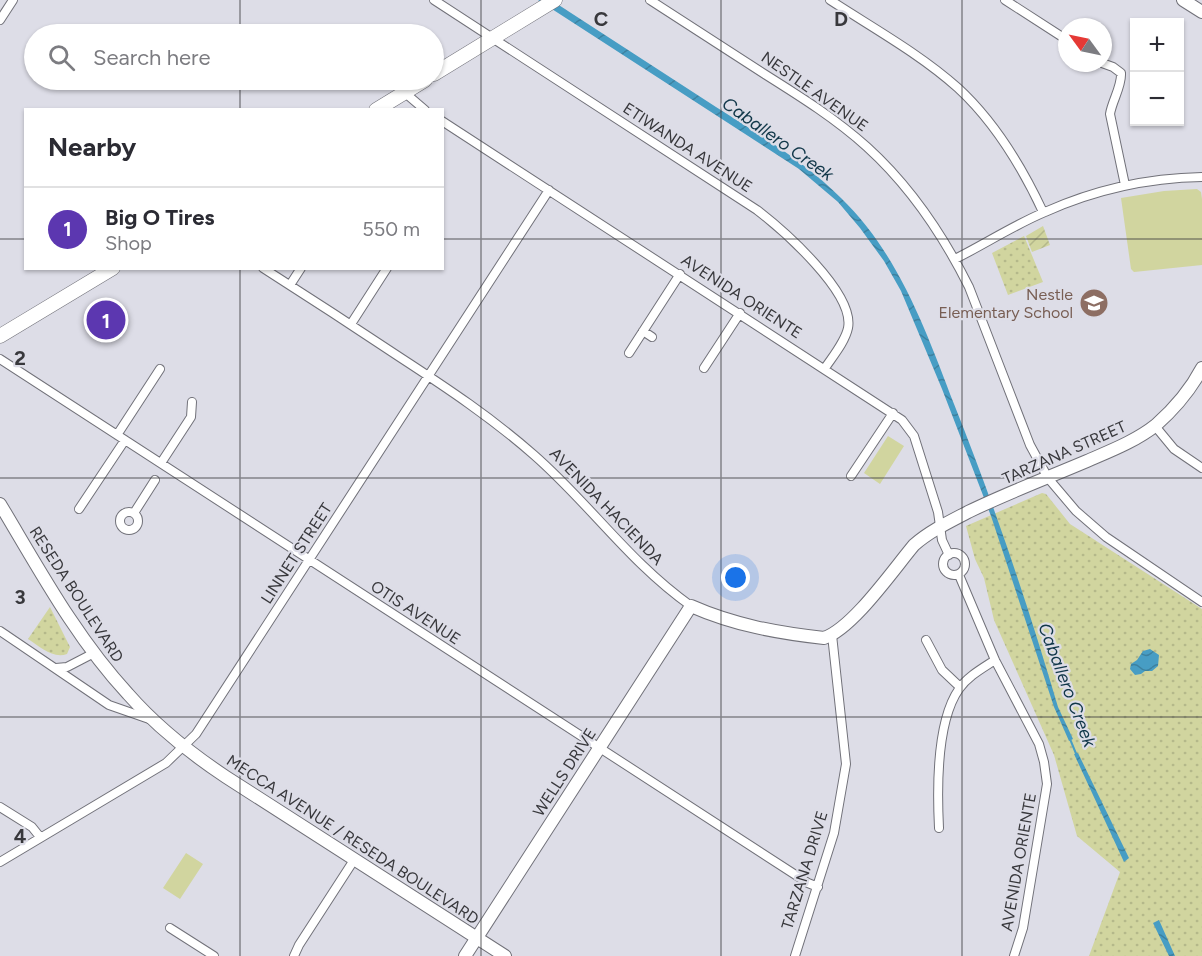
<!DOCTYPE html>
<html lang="en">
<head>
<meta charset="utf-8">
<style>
	:root { --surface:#fff; --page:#f7f7f7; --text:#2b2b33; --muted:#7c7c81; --line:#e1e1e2; --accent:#5c37b0 }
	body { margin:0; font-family:Figtree,sans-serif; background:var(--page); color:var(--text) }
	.controls { position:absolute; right:18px; top:18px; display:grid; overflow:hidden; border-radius:0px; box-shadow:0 2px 4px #0004 }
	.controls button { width:54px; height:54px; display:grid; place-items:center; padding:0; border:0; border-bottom:2px solid var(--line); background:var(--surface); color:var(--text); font:30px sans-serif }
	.compass { position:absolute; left:1058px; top:18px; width:54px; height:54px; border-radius:50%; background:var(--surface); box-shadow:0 2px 4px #0004; rotate:303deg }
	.you { position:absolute; left:736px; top:578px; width:21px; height:21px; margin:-15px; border:4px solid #fff; border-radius:50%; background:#1a73e8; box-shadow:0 0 0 9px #1a73e833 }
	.badge { display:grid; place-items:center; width:39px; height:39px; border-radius:50%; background:var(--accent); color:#fff; font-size:20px; font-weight:700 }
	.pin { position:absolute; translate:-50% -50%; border:3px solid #fff; box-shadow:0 2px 6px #0006 }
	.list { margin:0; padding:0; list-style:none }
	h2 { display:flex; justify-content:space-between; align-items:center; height:78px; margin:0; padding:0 24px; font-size:26px }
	h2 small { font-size:20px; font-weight:400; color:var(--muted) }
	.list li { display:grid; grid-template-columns:39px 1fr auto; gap:18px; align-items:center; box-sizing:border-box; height:84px; padding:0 24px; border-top:2px solid var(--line) }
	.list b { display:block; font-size:22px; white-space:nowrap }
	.list p { margin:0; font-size:20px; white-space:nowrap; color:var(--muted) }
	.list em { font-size:20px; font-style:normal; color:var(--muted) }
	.icon { flex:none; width:33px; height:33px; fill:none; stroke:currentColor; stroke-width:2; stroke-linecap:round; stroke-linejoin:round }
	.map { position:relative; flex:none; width:1202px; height:956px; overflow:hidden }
	.search { position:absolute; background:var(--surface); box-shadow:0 2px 4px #0004; left:24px; top:24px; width:420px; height:66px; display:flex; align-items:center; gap:15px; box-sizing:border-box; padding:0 21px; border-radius:33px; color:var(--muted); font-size:22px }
	.panel { position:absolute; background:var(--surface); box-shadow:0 2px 4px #0004; left:24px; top:108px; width:420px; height:162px; border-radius:0px }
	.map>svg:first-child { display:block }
	.grass { fill:url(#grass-dots) }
	.garden { fill:url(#garden-furrows) }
	.pitch { fill:#d1d59f }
	.water { fill:url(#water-waves) }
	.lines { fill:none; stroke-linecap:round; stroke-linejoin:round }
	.stream { stroke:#479dc4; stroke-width:2 }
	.street-casing { stroke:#717179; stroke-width:10 }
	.secondary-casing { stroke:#717179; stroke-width:14 }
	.primary-casing { stroke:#717179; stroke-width:15 }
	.street { stroke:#fff; stroke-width:8 }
	.secondary { stroke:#fff; stroke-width:12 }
	.primary { stroke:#fff; stroke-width:14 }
	.grid { fill:none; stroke:#38383c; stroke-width:1.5; stroke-opacity:0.55 }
	.labels { text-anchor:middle; stroke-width:4.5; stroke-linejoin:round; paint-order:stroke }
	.street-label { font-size:16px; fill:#38383c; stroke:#dddde7 }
	.education-label { font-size:16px; fill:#785e54; stroke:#dddde7; text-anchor:end }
	.water-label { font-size:18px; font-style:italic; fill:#113749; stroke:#dddde7 }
	.grid-label { font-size:20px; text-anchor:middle; font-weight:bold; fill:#38383c; stroke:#dddde7; stroke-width:4.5; stroke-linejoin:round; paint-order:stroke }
</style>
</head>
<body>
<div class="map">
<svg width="1202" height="956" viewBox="0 0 1202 956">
	<defs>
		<pattern id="grass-dots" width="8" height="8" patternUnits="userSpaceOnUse" patternTransform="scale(1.5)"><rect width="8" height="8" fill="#d1d59f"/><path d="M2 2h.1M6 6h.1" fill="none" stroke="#b4b88a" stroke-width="1.8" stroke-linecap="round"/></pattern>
		<pattern id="garden-furrows" width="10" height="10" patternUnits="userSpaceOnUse" patternTransform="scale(1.5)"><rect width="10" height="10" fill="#d1d59f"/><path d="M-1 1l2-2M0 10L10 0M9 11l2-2" fill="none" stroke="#b4b88a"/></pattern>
		<pattern id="water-waves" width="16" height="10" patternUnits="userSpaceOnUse" patternTransform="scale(1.5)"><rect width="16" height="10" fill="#479dc4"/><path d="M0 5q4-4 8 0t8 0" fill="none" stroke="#3c81a0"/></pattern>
	</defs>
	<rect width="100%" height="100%" fill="#dddde7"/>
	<path class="grass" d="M1024,236L1043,282L1008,295L992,253Z
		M1042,493L1046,494L1070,524L1202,609V956H1089L1120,872L1077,836L1054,755L994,620L984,578L975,559L966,526Z
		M50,607L70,647L67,654C53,659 40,647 28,639Z"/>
	<path class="garden" d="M1043,226L1050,245L1032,252L1026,236Z"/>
	<path class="pitch" d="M1197,189L1201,192L1202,199V265L1134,272L1131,269L1121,198L1164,191Z
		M888,436L904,446L880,484L864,473Z
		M186,853L203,864L180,899L163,888Z"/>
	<path class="water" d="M538,0H551C606,36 661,71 716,107C760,135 804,161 841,198C899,254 926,331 954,404C994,504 1028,605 1058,707L1073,739L1069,741L1054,707L991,516L942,389L901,291L884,261L860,228L838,202L799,169Z
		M1150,649L1159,655L1158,666L1152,671H1145L1141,674L1135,675L1130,669L1131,664L1137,660L1143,651Z
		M1078,753L1129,858L1124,862L1074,754Z
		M1159,920L1175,956H1169L1153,923Z"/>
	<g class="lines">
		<path class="stream" d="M1070,739L1077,756"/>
		<g class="street-casing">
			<path id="street" d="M434,0L757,210C783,230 855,293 848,328C845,342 833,356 825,368
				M650,0C689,25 728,50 766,75C801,97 836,119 867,147C910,186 943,235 969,287L1030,445L1048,478L1076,511L1106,537L1202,602
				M830,0C873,28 920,54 958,88C996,123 1022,167 1043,212
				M1005,0L1067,40
				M0,20L13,0
				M1102,63L1113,67L1121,73C1122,86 1112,101 1110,114L1125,185
				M404,92L425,110
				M442,121L902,420L914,436L938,512L942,540L949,555
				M955,259C985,244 1014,225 1045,212C1094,190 1148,178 1202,177
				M263,268C310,298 356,328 401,358C447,388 492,418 534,455C590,504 630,563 691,606
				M290,285L301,268
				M351,324L387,268
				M643,331L652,337
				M629,353L680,274
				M0,359L808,883L818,887
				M704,368L740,313
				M1155,426L1174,449L1202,468
				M117,435L160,369
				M161,463L191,417L192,402
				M851,476L893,413
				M79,509L125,440
				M120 521a9 9 0 1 1 18 0a9 9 0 1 1-18 0Z
				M134,513L155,480
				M943 564a11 11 0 1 1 22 0a11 11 0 1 1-22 0Z
				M959,575L995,660L1039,744L1044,762L1047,784L1023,928L1014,956
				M0,631L109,705L152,720
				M926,640L942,670L960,687
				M56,668L67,667L94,653
				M0,807L32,827L40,837
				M939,828C937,788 936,722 959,689C968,676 983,668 995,660
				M0,862L166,763L196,734L549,190
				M170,928L214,956
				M294,956L299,945L354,860
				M795,956L834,833L846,764L832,635"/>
		</g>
		<g class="secondary-casing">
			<path id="secondary" d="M1183,0L1202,12
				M0,504C39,569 76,638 128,694C156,726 190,753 226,777L505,956
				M465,956L691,606C734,625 778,633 824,638C853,628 893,570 914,545C930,531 949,522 968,512C1007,493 1047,478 1087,461C1110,451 1136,441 1156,425C1174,409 1191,389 1202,368"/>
		</g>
		<g class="primary-casing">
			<path id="primary" d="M434,74L555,0
				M376,110L425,80
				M0,336L113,268"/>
		</g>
		<use href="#street" class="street"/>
		<use href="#secondary" class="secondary"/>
		<use href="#primary" class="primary"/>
	</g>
	<path class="grid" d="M240,0V34M481,0V956M721,0V956M962,0V956M240,80V110M0,239H26M442,239H1202M240,268V956M0,478H1202M0,717H1202"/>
	<defs>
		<g id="school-disc" transform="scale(1.5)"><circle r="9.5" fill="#8d6e63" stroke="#dddde7"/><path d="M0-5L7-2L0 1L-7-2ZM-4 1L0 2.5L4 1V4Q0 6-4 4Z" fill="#fff"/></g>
	</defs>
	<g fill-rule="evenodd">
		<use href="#school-disc" x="1094" y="303"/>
	</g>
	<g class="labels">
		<g class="street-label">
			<text transform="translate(815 91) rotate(35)" y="6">NESTLE AVENUE</text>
			<text transform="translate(688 147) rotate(33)" y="6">ETIWANDA AVENUE</text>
			<text transform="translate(742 296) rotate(33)" y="6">AVENIDA ORIENTE</text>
			<text transform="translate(1064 452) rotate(-24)" y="6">TARZANA STREET</text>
			<text transform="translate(607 506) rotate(46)" y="6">AVENIDA HACIENDA</text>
			<text transform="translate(296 553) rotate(-57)" y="6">LINNET STREET</text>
			<text transform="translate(77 594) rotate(57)" y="6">RESEDA BOULEVARD</text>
			<text transform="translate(416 612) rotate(33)" y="6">OTIS AVENUE</text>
			<text transform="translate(564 772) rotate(-57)" y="6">WELLS DRIVE</text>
			<text transform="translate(353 839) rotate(33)" y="6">MECCA AVENUE / RESEDA BOULEVARD</text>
			<text transform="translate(1018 862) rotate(-80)" y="6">AVENIDA ORIENTE</text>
			<text transform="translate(804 870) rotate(-73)" y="6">TARZANA DRIVE</text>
		</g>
		<g class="education-label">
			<text x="1073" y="300">Nestle<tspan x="1073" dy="18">Elementary School</tspan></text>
		</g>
		<g class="water-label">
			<text transform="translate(778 139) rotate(35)" y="6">Caballero Creek</text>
			<text transform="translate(1067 685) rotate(69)" y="6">Caballero Creek</text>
		</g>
	</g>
	<g class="grid-label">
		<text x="601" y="26">C</text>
		<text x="841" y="26">D</text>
		<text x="20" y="365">2</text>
		<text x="20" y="604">3</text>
		<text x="20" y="843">4</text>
	</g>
</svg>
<div class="controls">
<button>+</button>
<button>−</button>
</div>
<svg class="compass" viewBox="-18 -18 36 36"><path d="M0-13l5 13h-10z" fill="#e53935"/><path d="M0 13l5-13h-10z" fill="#7c7c81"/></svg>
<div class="you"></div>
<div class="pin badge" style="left:106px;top:320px">1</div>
<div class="search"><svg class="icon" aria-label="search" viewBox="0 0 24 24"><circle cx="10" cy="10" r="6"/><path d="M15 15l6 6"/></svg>Search here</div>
<section class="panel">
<h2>Nearby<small></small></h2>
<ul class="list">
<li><span class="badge">1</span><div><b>Big O Tires</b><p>Shop</p></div><em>550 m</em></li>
</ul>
</section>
</div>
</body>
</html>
